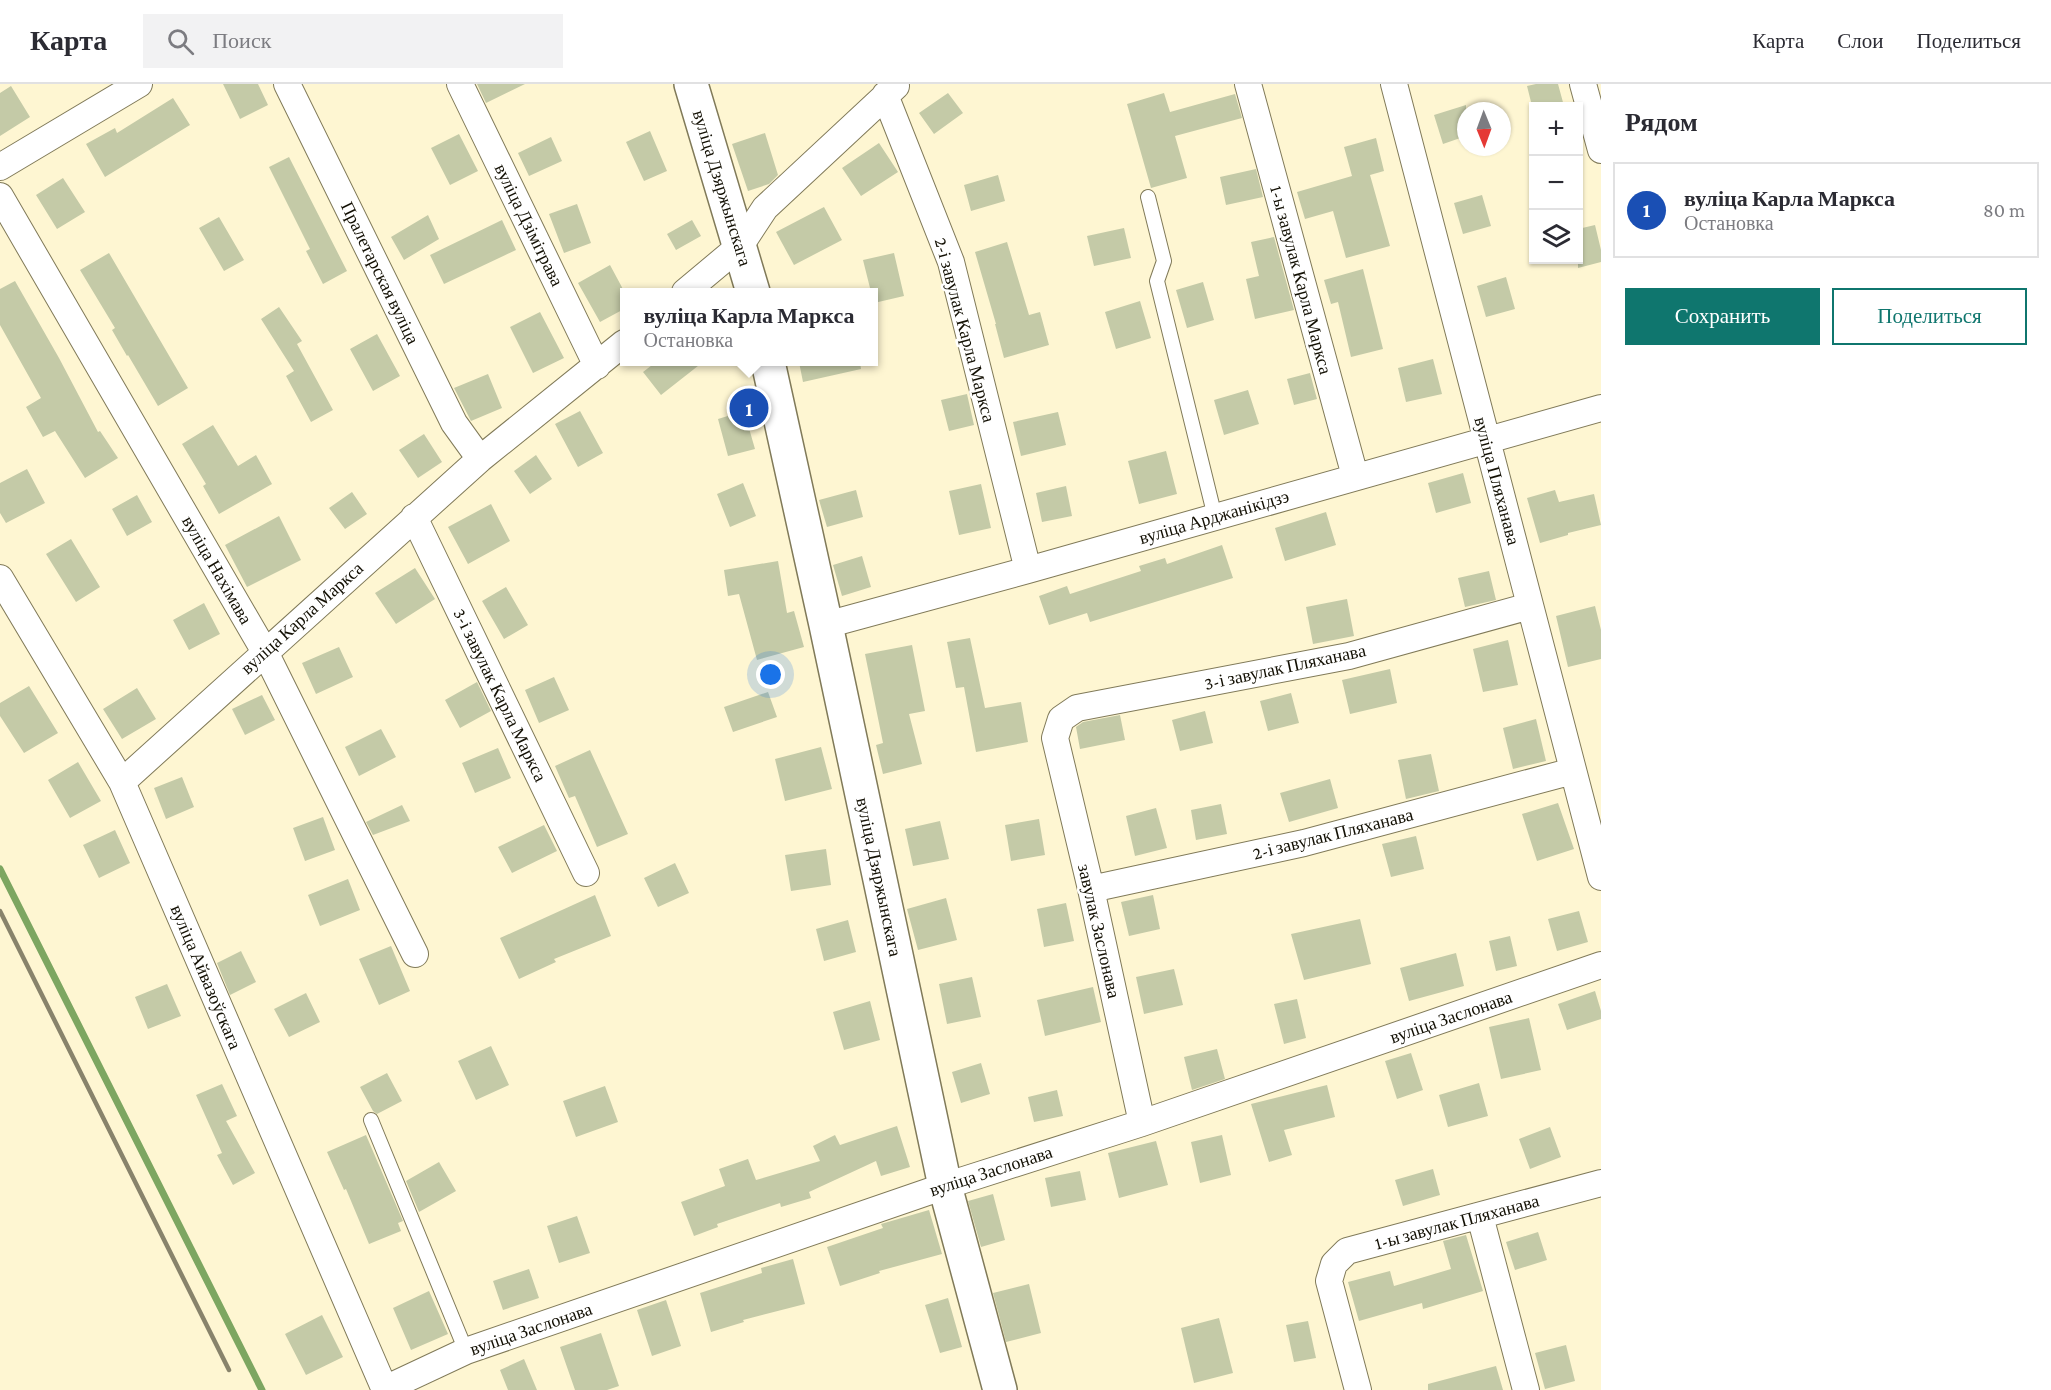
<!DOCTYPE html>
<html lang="ru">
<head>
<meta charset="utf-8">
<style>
	:root { --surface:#fff; --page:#f2f2f3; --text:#2b2b33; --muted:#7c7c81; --line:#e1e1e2; --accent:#0f766e }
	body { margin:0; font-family:"Crimson Pro",serif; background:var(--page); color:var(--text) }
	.controls { position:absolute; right:18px; top:18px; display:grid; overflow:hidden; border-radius:0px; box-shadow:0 2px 4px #0004 }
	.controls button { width:54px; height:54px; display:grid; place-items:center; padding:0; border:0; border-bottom:2px solid var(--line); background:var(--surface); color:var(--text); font:30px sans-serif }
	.compass { position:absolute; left:1457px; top:18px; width:54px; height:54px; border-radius:50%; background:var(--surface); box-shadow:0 2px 4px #0004; rotate:179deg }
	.you { position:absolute; left:771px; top:591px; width:21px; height:21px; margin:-15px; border:4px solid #fff; border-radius:50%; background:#1a73e8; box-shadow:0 0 0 9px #1a73e833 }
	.badge { display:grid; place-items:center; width:39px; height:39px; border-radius:50%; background:var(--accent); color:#fff; font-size:20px; font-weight:700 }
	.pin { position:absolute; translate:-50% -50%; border:3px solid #fff; box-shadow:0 2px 6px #0006 }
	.popup { position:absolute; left:620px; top:204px; width:258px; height:78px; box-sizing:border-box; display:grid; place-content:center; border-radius:0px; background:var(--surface); filter:drop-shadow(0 2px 4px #0005); font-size:20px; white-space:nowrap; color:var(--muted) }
	.popup b { font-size:22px; color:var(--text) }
	.popup::after { content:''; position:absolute; left:50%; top:100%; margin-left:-12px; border:12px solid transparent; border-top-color:var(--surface) }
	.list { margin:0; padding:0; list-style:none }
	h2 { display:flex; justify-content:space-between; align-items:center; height:78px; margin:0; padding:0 24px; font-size:26px }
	h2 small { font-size:20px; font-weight:400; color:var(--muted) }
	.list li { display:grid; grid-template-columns:39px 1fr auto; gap:18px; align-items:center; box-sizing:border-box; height:96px; margin:0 12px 12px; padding:0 12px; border:2px solid var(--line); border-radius:0px }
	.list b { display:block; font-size:22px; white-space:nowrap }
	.list p { margin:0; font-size:20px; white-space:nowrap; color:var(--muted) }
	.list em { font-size:20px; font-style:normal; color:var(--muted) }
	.actions { display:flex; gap:12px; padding:18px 24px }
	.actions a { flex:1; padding:14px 0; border:2px solid var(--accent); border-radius:0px; text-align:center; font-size:21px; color:var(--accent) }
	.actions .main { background:var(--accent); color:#fff }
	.icon { flex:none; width:33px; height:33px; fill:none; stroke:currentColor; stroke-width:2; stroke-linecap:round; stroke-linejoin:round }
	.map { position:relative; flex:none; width:1601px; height:1306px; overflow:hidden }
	header { display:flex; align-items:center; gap:36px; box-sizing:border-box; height:84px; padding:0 30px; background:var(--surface); border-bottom:2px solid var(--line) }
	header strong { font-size:28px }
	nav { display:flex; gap:33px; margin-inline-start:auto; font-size:21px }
	.search { width:420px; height:54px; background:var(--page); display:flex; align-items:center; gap:15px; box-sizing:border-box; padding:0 21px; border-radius:0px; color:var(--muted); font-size:22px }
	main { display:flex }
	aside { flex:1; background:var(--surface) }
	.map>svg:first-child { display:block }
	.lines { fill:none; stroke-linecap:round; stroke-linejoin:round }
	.stream { stroke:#7da661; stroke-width:7 }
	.building { fill:#c4caa7 }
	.lane-casing { stroke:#807a59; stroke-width:16 }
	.street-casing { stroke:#807a59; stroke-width:28 }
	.secondary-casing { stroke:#807a59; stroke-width:36 }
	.lane { stroke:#fff; stroke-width:14 }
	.street { stroke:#fff; stroke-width:26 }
	.secondary { stroke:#fff; stroke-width:33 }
	.rail { stroke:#88836b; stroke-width:4.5 }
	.labels { text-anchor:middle; stroke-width:5; stroke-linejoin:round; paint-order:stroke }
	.street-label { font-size:18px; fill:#131004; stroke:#fff }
</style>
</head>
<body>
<header>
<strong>Карта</strong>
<div class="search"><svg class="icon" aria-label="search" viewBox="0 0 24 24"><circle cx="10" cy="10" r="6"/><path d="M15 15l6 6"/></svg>Поиск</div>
<nav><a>Карта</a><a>Слои</a><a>Поделиться</a></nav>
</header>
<main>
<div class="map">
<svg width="1601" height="1306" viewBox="0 0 1601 1306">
	<rect width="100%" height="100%" fill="#fef6d2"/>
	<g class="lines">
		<path class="stream" d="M0,785L262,1306"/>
	</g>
	<path class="building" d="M223,0H258L268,21L240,35Z
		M477,0H525L486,19Z
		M1536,0H1558L1564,22H1532L1527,2Z
		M11,2L30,33L0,52V9Z
		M948,9L963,29L934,50L919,29Z
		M1164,9L1170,28L1235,10L1242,34L1175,52L1187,94L1151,104L1127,20Z
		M173,14L190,41L105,93L86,60L115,44L117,49Z
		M1466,21V52L1443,60L1434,31Z
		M650,47L667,87L644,97L626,58Z
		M765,49L778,91L769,100L748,107L732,60Z
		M459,50L478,87L450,101L431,64Z
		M551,53L562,77L529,92L518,69Z
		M1376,54L1384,87L1370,91L1390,162L1346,174L1333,127L1305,135L1297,108L1352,92L1344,63Z
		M879,59L898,88L861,112L842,84Z
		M289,73L347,187L323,200L306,167L310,165L269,83Z
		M1256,85L1263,113L1226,121L1220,93Z
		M998,91L1005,117L971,127L964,101Z
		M63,94L85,128L57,145L36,111Z
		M1482,111L1491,142L1463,150L1454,119Z
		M577,120L591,159L564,169L549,130Z
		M824,123L842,156L794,181L776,148Z
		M428,131L439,155L404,176L391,153Z
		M219,133L244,176L224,187L199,144Z
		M502,136L516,166L444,200L430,171Z
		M692,136L701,152L676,166L667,150Z
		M1595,141L1601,166V178L1578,184V145Z
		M1124,144L1131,174L1094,182L1087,152Z
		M1274,153L1294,226L1255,235L1246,195L1259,192L1251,158Z
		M1007,158L1029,231L1040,228L1049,261L1004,274L995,240H996L975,168Z
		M109,169L188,304L158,322L128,271L127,272L112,246L115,244L80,186Z
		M894,169L904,212L874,219L873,208H871L863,176Z
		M610,181L624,207V225L600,238L578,199Z
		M1363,185L1383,265L1351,273L1338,218L1331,220L1324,196Z
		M1506,193L1515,225L1486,233L1477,202Z
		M15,197L59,274L98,348L100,347L118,374L85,394L55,347L43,353L26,323L41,314L0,241V205Z
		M1203,198L1214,236L1187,244L1176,206Z
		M1140,217L1151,254L1116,265L1105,228Z
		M279,223L302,257L297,260L333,326L311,338L286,292L294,287L261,235Z
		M540,228L564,274L533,289L510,243Z
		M377,250L400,292L373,307L350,265Z
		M1433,275L1442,310L1406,318L1398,284Z
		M656,278H703L661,311L643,288Z
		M799,278H860L861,285L803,298Z
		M1310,289L1317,315L1294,321L1287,295Z
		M488,290L502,324L471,337L454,304Z
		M1248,306L1259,340L1224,351L1214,316Z
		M967,310L974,341L949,347L941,316Z
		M580,327L603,369L578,383L555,340Z
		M744,327L755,365L728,372L718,335Z
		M1058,328L1066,361L1021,372L1013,338Z
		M213,341L238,382L256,371L272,400L219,430L203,402L206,400L182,360Z
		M424,350L442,378L418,394L399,366Z
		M1166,367L1177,410L1139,420L1128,377Z
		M536,371L552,395L530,410L514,387Z
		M27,385L45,419L6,439L0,429V399Z
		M1463,389L1471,419L1436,429L1428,399Z
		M743,399L756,432L730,443L717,410Z
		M981,400L991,444L959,451L949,407Z
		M1066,402L1072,432L1042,438L1036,409Z
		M856,406L863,433L827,443L819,416Z
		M1555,406L1559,418L1594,410L1601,441L1568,449V451L1540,459L1527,414Z
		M352,408L367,430L345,445L329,424Z
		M137,411L152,438L127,452L112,425Z
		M491,420L510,457L468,480L448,443Z
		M1326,428L1336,461L1285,477L1275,444Z
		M279,432L301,476L247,503L225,461Z
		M71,455L100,503L76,518L46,470Z
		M1222,461L1233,494L1090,538L1087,529L1049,541L1039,512L1067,502L1070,510L1141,487L1139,482L1165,474L1167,480Z
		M862,472L871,503L842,512L833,481Z
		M778,477L787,529L794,527L804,563L757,576L739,510L728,512L724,486Z
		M415,484L435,515L396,540L375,509Z
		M1489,487L1496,516L1465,523L1458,494Z
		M506,503L528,541L504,555L482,517Z
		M1347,515L1354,552L1313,560L1306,523Z
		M204,519L220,550L189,566L173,536Z
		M1595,522L1601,546V575L1568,583L1556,532Z
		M970,554L985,624L1021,618L1028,658L976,668L964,603L956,604L947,558Z
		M1508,556L1518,601L1483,608L1473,565Z
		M912,561L925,627L909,630L922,680L883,690L876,661L883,659L865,570Z
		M339,563L353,593L316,610L302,579Z
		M1390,585L1397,619L1350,630L1342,596Z
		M554,593L569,626L539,639L525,606Z
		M477,598L491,627L460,644L445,616Z
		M29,602L58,649L24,669L0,632V619Z
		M137,604L156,635L122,655L103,625Z
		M768,608L777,633L733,648L724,623Z
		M1291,609L1299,639L1268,647L1260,617Z
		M262,611L275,636L245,651L232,625Z
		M1205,627L1213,659L1180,667L1172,636Z
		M1120,631L1125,656L1080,665L1076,643L1083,638Z
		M1536,635L1546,677L1513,685L1503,644Z
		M381,645L396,673L359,692L345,663Z
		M821,663L832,705L785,717L775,675Z
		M498,664L511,694L475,709L462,679Z
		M590,666L628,750L597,763L575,712L569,714L555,682Z
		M1431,670L1439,707L1406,715L1398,676Z
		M78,678L101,717L70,734L48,696Z
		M182,693L194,723L166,735L154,704Z
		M1330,695L1338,724L1289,738L1280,709Z
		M1558,719L1574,765L1537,777L1522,730Z
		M1221,720L1227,750L1196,756L1191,726Z
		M402,721L410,737L373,751L366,738Z
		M1156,724L1167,764L1135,772L1126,732Z
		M323,733L335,766L305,777L293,744Z
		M1039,735L1045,771L1011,777L1005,741Z
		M940,737L949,775L913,782L905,745Z
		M544,741L557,767L512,789L498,763Z
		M115,746L130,779L99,794L83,761Z
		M1416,752L1424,785L1391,793L1382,760Z
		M826,765L831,801L791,807L785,771Z
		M675,779L689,809L658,823L644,794Z
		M348,795L360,826L320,842L308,811Z
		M595,811L611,852L554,875L556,878L519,895L500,854Z
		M1153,811L1160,845L1129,852L1121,818Z
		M946,814L957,856L918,866L907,825Z
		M1066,819L1074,857L1044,863L1037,825Z
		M1579,827L1588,858L1557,867L1548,835Z
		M1360,835L1371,880L1304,896L1291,850Z
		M848,836L856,868L824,877L816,845Z
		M1510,852L1517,882L1496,887L1489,857Z
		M391,862L410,907L379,921L359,875Z
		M241,867L256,898L230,911L217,879Z
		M1456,869L1464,902L1409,917L1400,884Z
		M1174,885L1183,921L1144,930L1136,893Z
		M972,893L981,933L947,940L939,900Z
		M167,900L181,932L148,945L135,913Z
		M1093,903L1101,938L1045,952L1037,916Z
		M1595,907L1601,927V935L1567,946L1558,920Z
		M306,909L320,938L289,953L274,925Z
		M1297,915L1306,954L1284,960L1274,920Z
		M870,917L880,956L844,966L833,928Z
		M1529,934L1541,986L1501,995L1489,943Z
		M491,962L509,1001L476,1016L458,977Z
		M1217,965L1225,995L1192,1006L1184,973Z
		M1411,969L1423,1006L1397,1015L1385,977Z
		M981,979L990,1010L961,1019L952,988Z
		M387,989L402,1017L377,1030L373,1027L360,1003Z
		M1479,999L1488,1032L1448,1043L1439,1011Z
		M222,1000L237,1032L226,1037L255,1089L233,1101L217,1071L222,1069L196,1011Z
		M1327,1001L1335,1033L1284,1046L1292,1071L1269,1078L1251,1020Z
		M605,1002L618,1038L576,1053L563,1017Z
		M1057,1006L1063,1032L1034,1038L1028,1013Z
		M897,1042L910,1083L881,1092L876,1077L809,1108L811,1114L781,1123L780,1119L717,1140L718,1143L694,1152L681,1118L725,1102L719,1085L748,1075L756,1096L820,1077L813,1062L835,1051L840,1061Z
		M1550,1043L1561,1073L1530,1085L1519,1055Z
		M366,1051L403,1137L398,1139L401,1147L369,1160L346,1105L344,1106L327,1068Z
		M1222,1051L1231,1091L1200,1099L1191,1058Z
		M1156,1057L1168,1101L1119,1114L1108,1069Z
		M439,1078L456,1107L419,1128L406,1097Z
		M1433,1085L1440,1111L1403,1122L1395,1096Z
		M1080,1087L1086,1116L1051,1123L1045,1094Z
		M993,1110L1005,1156L981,1163L968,1117Z
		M929,1126L942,1170L879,1187L880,1189L840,1202L827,1163L883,1144L881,1140Z
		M577,1132L590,1169L559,1179L547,1142Z
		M1538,1148L1547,1176L1515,1186L1506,1158Z
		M1466,1151L1483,1207L1423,1225L1422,1219L1359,1237L1348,1198L1390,1187L1394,1202L1451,1185L1443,1157Z
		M793,1175L805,1220L743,1236L744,1238L711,1248L700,1209L762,1189L761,1184Z
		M529,1185L539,1214L503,1226L493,1197Z
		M1029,1200L1041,1249L1006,1258L993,1209Z
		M429,1207L448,1250L411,1266L393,1224Z
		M948,1214L962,1263L940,1269L925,1221Z
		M666,1216L681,1262L652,1272L637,1226Z
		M322,1231L343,1273L306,1291L285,1250Z
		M1219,1234L1233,1289L1194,1299L1181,1244Z
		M1308,1237L1316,1274L1294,1278L1286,1241Z
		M601,1249L619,1302L607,1306H575L560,1263Z
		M1566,1261L1575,1297L1545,1305L1535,1269Z
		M524,1275L537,1306H508L500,1286Z
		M1496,1282L1503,1306H1428V1300Z"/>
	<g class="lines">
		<g class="lane-casing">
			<path id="lane" d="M1148,113L1164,177L1157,197L1215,433
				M371,1036L466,1267"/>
		</g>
		<g class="street-casing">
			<path id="street" d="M287,0L454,339L480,375
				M460,0L597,282
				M1248,0L1355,392
				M1394,0L1601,793
				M1583,0L1601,66
				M885,11L951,178L1028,486
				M0,83L139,0
				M0,112L265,568L415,870
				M685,208L740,162L765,124L896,2
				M414,433L586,789
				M0,494L122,698L385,1306
				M826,541L1028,486L1601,324
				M122,698L480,375L624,259
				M1091,805L1304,759L1573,687
				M1142,1039L1091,805L1055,654L1061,635L1077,624L1349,572L1530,522
				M1480,1132L1526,1306
				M385,1305L466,1267L945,1102L1142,1039L1601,881
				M1358,1306L1329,1197L1334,1180L1347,1167L1601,1099"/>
		</g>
		<g class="secondary-casing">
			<path id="secondary" d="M691,0L753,208
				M768,278L826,541L945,1102L1000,1306"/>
		</g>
		<use href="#lane" class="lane"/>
		<use href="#street" class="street"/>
		<use href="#secondary" class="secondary"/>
		<path class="rail" d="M0,827L229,1286"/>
	</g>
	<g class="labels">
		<g class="street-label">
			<text transform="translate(722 104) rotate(73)" y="6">вуліца Дзяржынскага</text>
			<text transform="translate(529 141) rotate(64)" y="6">вуліца Дзімітрава</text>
			<text transform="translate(380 189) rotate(64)" y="6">Пралетарская вуліца</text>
			<text transform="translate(1301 196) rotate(75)" y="6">1-ы завулак Карла Маркса</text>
			<text transform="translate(965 246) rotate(75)" y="6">2-і завулак Карла Маркса</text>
			<text transform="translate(1497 397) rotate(75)" y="6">вуліца Пляханава</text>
			<text transform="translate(1214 433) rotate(-16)" y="6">вуліца Арджанікідзэ</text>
			<text transform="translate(217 486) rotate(60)" y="6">вуліца Нахімава</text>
			<text transform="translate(302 534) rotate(-42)" y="6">вуліца Карла Маркса</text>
			<text transform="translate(1285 583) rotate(-12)" y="6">3-і завулак Пляханава</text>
			<text transform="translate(500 611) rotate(64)" y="6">3-і завулак Карла Маркса</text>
			<text transform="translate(1333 750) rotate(-14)" y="6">2-і завулак Пляханава</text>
			<text transform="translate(879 793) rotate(78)" y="6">вуліца Дзяржынскага</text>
			<text transform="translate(1099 847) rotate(77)" y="6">завулак Заслонава</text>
			<text transform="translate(206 893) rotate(67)" y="6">вуліца Айвазоўскага</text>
			<text transform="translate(1451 933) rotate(-19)" y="6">вуліца Заслонава</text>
			<text transform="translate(991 1087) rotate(-18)" y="6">вуліца Заслонава</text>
			<text transform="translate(1457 1138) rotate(-15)" y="6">1-ы завулак Пляханава</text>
			<text transform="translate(531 1245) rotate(-19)" y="6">вуліца Заслонава</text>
		</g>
	</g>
</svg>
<div class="controls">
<button>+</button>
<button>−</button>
<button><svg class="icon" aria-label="layers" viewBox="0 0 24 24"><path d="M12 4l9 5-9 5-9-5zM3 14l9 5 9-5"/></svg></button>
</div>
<svg class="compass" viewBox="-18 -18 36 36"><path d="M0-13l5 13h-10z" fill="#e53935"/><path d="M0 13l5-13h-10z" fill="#7c7c81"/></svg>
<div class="you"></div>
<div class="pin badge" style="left:749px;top:324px;background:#1a4fb4">1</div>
<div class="popup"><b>вуліца Карла Маркса</b>Остановка</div>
</div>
<aside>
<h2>Рядом<small></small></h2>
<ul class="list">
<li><span class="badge" style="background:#1a4fb4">1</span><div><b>вуліца Карла Маркса</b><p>Остановка</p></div><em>80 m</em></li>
</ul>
<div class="actions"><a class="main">Сохранить</a><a>Поделиться</a></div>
</aside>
</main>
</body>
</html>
